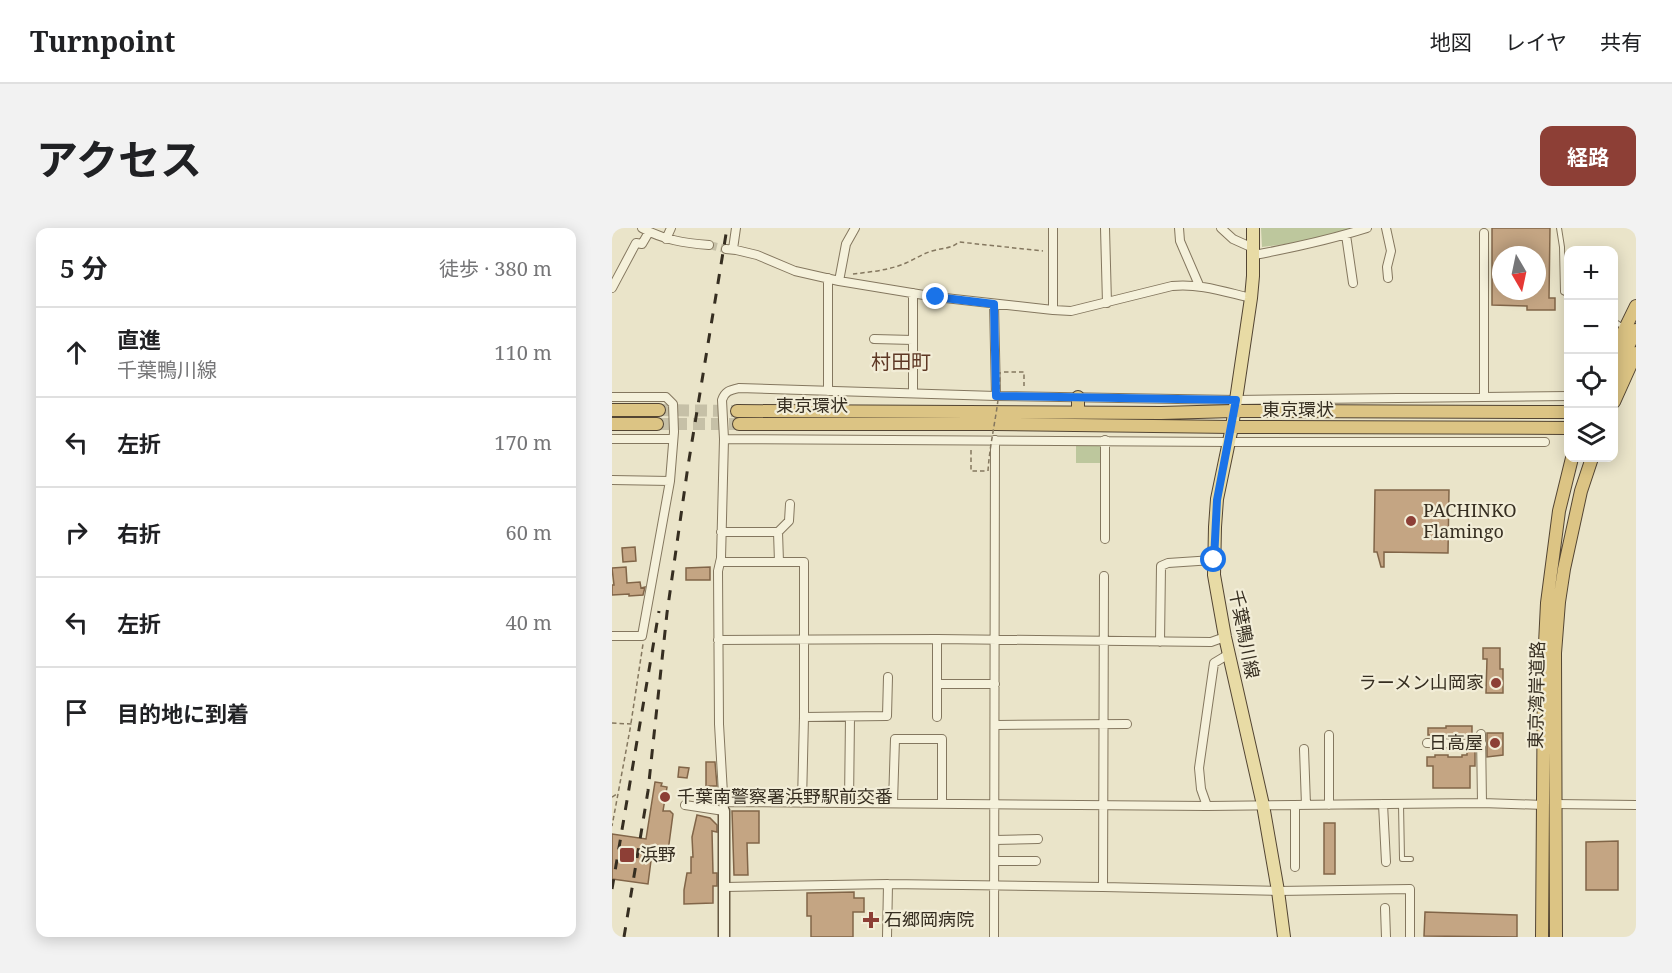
<!DOCTYPE html>
<html lang="ja">
<head>
<meta charset="utf-8">
<style>
	:root { --surface:#fff; --page:#f2f2f2; --text:#202124; --muted:#757577; --line:#e0e0e0; --accent:#8d3f36 }
	body { margin:0; font-family:"Noto Serif","Noto Sans JP",serif; background:var(--page); color:var(--text) }
	.controls { position:absolute; right:18px; top:18px; display:grid; overflow:hidden; border-radius:12px; box-shadow:0 3px 15px #0003 }
	.controls button { width:54px; height:54px; display:grid; place-items:center; padding:0; border:0; border-bottom:2px solid var(--line); background:var(--surface); color:var(--text); font:30px sans-serif }
	.compass { position:absolute; left:880px; top:18px; width:54px; height:54px; border-radius:50%; background:var(--surface); box-shadow:0 3px 15px #0003; rotate:171deg }
	.stop { position:absolute; width:18px; height:18px; margin:-14px; border:4px solid #1a73e8; border-radius:50%; background:#fff }
	.stop.end { background:#1a73e8; border-color:#fff; box-shadow:0 2px 6px #0008 }
	.list { margin:0; padding:0; list-style:none }
	h2 { display:flex; justify-content:space-between; align-items:center; height:78px; margin:0; padding:0 24px; font-size:26px }
	h2 small { font-size:20px; font-weight:400; color:var(--muted) }
	.list li { display:grid; grid-template-columns:39px 1fr auto; gap:18px; align-items:center; box-sizing:border-box; height:90px; padding:0 24px; border-top:2px solid var(--line) }
	.list b { display:block; font-size:22px; white-space:nowrap }
	.list p { margin:0; font-size:20px; white-space:nowrap; color:var(--muted) }
	.list em { font-size:20px; font-style:normal; color:var(--muted) }
	.icon { flex:none; width:33px; height:33px; fill:none; stroke:currentColor; stroke-width:2; stroke-linecap:round; stroke-linejoin:round }
	.map { position:relative; flex:none; width:1024px; height:709px; overflow:hidden; border-radius:12px }
	header { display:flex; align-items:center; gap:36px; box-sizing:border-box; height:84px; padding:0 30px; background:var(--surface); border-bottom:2px solid var(--line) }
	header strong { font-size:28px }
	nav { display:flex; gap:33px; margin-inline-start:auto; font-size:21px }
	.intro { display:flex; align-items:center; justify-content:space-between; box-sizing:border-box; height:144px; padding:0 36px }
	h1 { margin:0; font-size:42px }
	.button { padding:15px 27px; border-radius:12px; background:var(--accent); color:#fff; font-size:21px; font-weight:700 }
	main { display:flex; gap:36px; padding:0 36px }
	aside { flex:1; background:var(--surface); border-radius:12px; box-shadow:0 3px 15px #0003 }
	.map>svg:first-child { display:block }
	.green { fill:#bdc79d }
	.building { fill:#c4a583; stroke:#816548; stroke-width:1.5; fill-rule:evenodd }
	.lines { fill:none; stroke-linecap:round; stroke-linejoin:round }
	.minor-tunnel { stroke:#c6c0a7; stroke-width:8; stroke-dasharray:8 4; stroke-linecap:butt }
	.trunk-tunnel { stroke:#c6c0a7; stroke-width:12; stroke-dasharray:12 6; stroke-linecap:butt }
	.service-casing { stroke:#84775f; stroke-width:6 }
	.minor-casing { stroke:#84775f; stroke-width:10 }
	.secondary-casing { stroke:#665842; stroke-width:13 }
	.primary-casing { stroke:#534533; stroke-width:14 }
	.trunk-casing { stroke:#534533; stroke-width:14 }
	.path { stroke:#84775f; stroke-width:1.5; stroke-dasharray:4.5 3; stroke-linecap:butt }
	.service { stroke:#f5f1db; stroke-width:4 }
	.minor { stroke:#f5f1db; stroke-width:8 }
	.secondary { stroke:#f5f1db; stroke-width:10 }
	.primary { stroke:#e8dba5; stroke-width:12 }
	.trunk { stroke:#dcc484; stroke-width:12 }
	.rail { stroke:#362e21; stroke-width:3; stroke-dasharray:10 10; stroke-linecap:butt }
	.path-bridge { stroke:#84775f; stroke-width:1.5; stroke-dasharray:4.5 3; stroke-linecap:butt }
	.route { stroke:#1a73e8; stroke-width:8 }
	.poi-dot { fill:#8d3f36; stroke:#f2edd7; stroke-width:2 }
	.labels { text-anchor:middle; stroke-width:4.5; stroke-linejoin:round; paint-order:stroke }
	.street-label { font-size:18px; fill:#362e21; stroke:#f2edd7 }
	.poi-label { font-size:18px; fill:#362e21; stroke:#f2edd7; text-anchor:start }
	.neighbourhood-label { font-size:20px; fill:#5e3825; stroke:#f2edd7 }
</style>
</head>
<body>
<header>
<strong>Turnpoint</strong>
<nav><a>地図</a><a>レイヤ</a><a>共有</a></nav>
</header>
<div class="intro"><h1>アクセス</h1><a class="button">経路</a></div>
<main>
<aside>
<h2>5 分<small>徒歩 · 380 m</small></h2>
<ul class="list">
<li><svg class="icon" aria-label="ahead" viewBox="0 0 24 24"><path d="M12 20V5M6 11l6-6 6 6"/></svg><div><b>直進</b><p>千葉鴨川線</p></div><em>110 m</em></li>
<li><svg class="icon" aria-label="left" viewBox="0 0 24 24"><path d="M17 20v-9H6M10 6l-5 5 5 5"/></svg><div><b>左折</b></div><em>170 m</em></li>
<li><svg class="icon" aria-label="right" viewBox="0 0 24 24"><path d="M7 20v-9h11M14 6l5 5-5 5"/></svg><div><b>右折</b></div><em>60 m</em></li>
<li><svg class="icon" aria-label="left" viewBox="0 0 24 24"><path d="M17 20v-9H6M10 6l-5 5 5 5"/></svg><div><b>左折</b></div><em>40 m</em></li>
<li><svg class="icon" aria-label="arrive" viewBox="0 0 24 24"><path d="M6 21V4h12l-3 4 3 4H6"/></svg><div><b>目的地に到着</b></div></li>
</ul>
</aside>
<div class="map">
<svg width="1024" height="709" viewBox="0 0 1024 709">
	<rect width="100%" height="100%" fill="#eae4c9"/>
	<path class="green" d="M649,0H746L697,13L650,19Z
		M464,218H489V235H464Z"/>
	<path class="building" d="M880,0H938L937,70H943V82H915V78L880,77ZM889,27H925V63H889Z
		M763,262H837L836,325L772,324V339H769L765,324H762Z
		M23,319L24,333L11,334L10,320Z
		M14,339L15,355L28,354L29,360L33,359L31,367L17,368V366L0,367V357H2L0,340Z
		M98,339V352H74V340Z
		M871,420H888V441H891V465H874L875,431H871Z
		M834,498H860V509H849V507H816V500H834Z
		M875,505H891V527L875,529Z
		M855,523H863V538H858V560H821V538H815V529H823V527H836V529H850V527H855Z
		M94,534H103L105,558H94Z
		M67,539L77,540L75,550L66,549Z
		M43,554L50,555L49,558L55,559L51,583H58L61,586L57,616L51,627L40,625L36,656L0,651V606L34,611Z
		M120,583H147V615H135L136,647H122Z
		M85,587L98,590L105,597V604L100,603L101,645H105V658H101V675L72,676V662L75,645H79V629H81L80,609Z
		M712,595H723V646H712Z
		M1006,613V662H974V614Z
		M242,664V670H252V684H241V709H199V688H195V665Z
		M813,684L905,687V709L812,708Z"/>
	<g class="lines">
		<path class="minor-tunnel" d="M97,17L114,21"/>
		<path class="trunk-tunnel" d="M47,182L125,183
			M45,196H127"/>
		<g class="service-casing">
			<path id="service" d="M947,0L950,19L951,64L957,67
				M1002,93L1011,99
				M789,576L790,631H799"/>
		</g>
		<g class="minor-casing">
			<path id="minor" d="M30,0C52,12 72,15 97,17
				M493,0L495,75
				M567,0L568,13L587,57
				M609,0L621,11L641,20
				M774,0L779,23L775,39L776,50
				M734,7L741,55
				M54,11L59,0
				M114,21L124,22L145,27L183,43L227,53L324,69L441,82L459,83L560,58C587,55 613,64 639,70
				M121,21L124,0
				M642,27C680,20 717,12 755,0
				M216,50V163
				M227,53L234,16L243,0
				M0,60L24,15L30,16L37,4
				M301,65V165
				M382,76L384,168
				M441,82V0
				M262,111L301,112
				M872,168V5
				M0,169H54L61,176L62,204L58,253L30,408H0
				M0,211H61
				M112,211L617,214H933
				M0,252L58,253
				M109,304H166L177,293L178,276
				M166,304L167,334
				M493,311V212
				M108,334H192V489L190,574
				M325,411V489
				M106,412L325,411L599,414L613,409
				M548,414L549,338L556,335L601,332
				M326,456H383
				M192,489L275,488L276,449
				M384,497L515,496
				M869,506L870,575
				M717,507V577
				M815,515L870,516
				M692,521L694,577
				M112,574L595,578L870,575L932,577
				M237,575L238,489
				M281,575L283,511H330V576
				M771,576L774,634
				M943,576L1024,577
				M73,577L112,583L107,496L106,343L109,330L112,211L110,172C113,163 118,162 127,160L384,168L624,172L957,168
				M683,577V639
				M595,578L589,561L587,540L602,435L617,426
				M383,612L426,611
				M383,633H424
				M113,659L276,656L491,659L666,663L798,661V709
				M491,659L492,348
				M773,680L774,709
				M275,709L276,656
				M382,709L383,212"/>
		</g>
		<g class="secondary-casing">
			<path id="secondary" d="M112,583V709"/>
		</g>
		<g class="primary-casing">
			<path id="primary" d="M641,0V48L639,70L620,199L605,271L603,299L602,347L613,409L651,577L666,663L672,709"/>
		</g>
		<g class="trunk-casing">
			<path id="trunk" d="M1002,123L1024,78
				M1002,148L1024,102
				M1002,174L1024,125
				M0,182H47
				M125,183L549,185L622,183L952,184L957,183
				M466,184V169
				M0,196H45
				M127,196H383L620,199L957,200
				M930,709L932,436L935,375L947,283L960,230
				M944,709L943,425L947,374L952,341L969,263L980,230"/>
		</g>
		<path class="path" d="M241,46C258,44 278,42 294,35C303,31 310,26 320,23C330,20 339,21 347,14L431,23
			M392,144H412V158
			M359,222V243H373
			M0,495L19,496L0,598
			M19,495L31,416
			M0,569L5,566"/>
		<use href="#service" class="service"/>
		<use href="#minor" class="minor"/>
		<use href="#secondary" class="secondary"/>
		<use href="#primary" class="primary"/>
		<use href="#trunk" class="trunk"/>
		<path class="rail" d="M0,661L47,383
			M12,709L36,563L55,385L76,238L115,0"/>
		<path class="path-bridge" d="M376,243C378,210 388,177 388,144"/>
	</g>
	<g class="lines">
		<path class="route" d="M324,69L382,76L384,168L624,172L605,272L602,332"/>
	</g>
	<g class="poi-dot">
		<circle cx="799" cy="293" r="6"/>
		<circle cx="884" cy="455" r="6"/>
		<circle cx="883" cy="515" r="6"/>
		<circle cx="53" cy="569" r="6"/>
		<rect x="7" y="619" width="16" height="16" rx="3"/>
		<path d="M256 683h6v6h6v6h-6v6h-6v-6h-6v-6h6z"/>
	</g>
	<g class="labels">
		<g class="street-label">
			<text x="200" y="184">東京環状</text>
			<text x="686" y="188">東京環状</text>
			<text transform="translate(632 406) rotate(79)" y="6">千葉鴨川線</text>
			<text transform="translate(925 467) rotate(-89)" y="6">東京湾岸道路</text>
		</g>
		<g class="poi-label">
			<text x="811" y="289">PACHINKO<tspan x="811" dy="21">Flamingo</tspan></text>
			<text x="872" y="461" text-anchor="end">ラーメン山岡家</text>
			<text x="871" y="521" text-anchor="end">日高屋</text>
			<text x="65" y="575">千葉南警察署浜野駅前交番</text>
			<text x="28" y="633">浜野</text>
			<text x="272" y="698">石郷岡病院</text>
		</g>
		<g class="neighbourhood-label">
			<text x="289" y="141">村田町</text>
		</g>
	</g>
</svg>
<div class="controls">
<button>+</button>
<button>−</button>
<button><svg class="icon" aria-label="locate" viewBox="0 0 24 24"><circle cx="12" cy="12" r="6"/><path d="M12 2v4M12 18v4M2 12h4M18 12h4"/></svg></button>
<button><svg class="icon" aria-label="layers" viewBox="0 0 24 24"><path d="M12 4l9 5-9 5-9-5zM3 14l9 5 9-5"/></svg></button>
</div>
<svg class="compass" viewBox="-18 -18 36 36"><path d="M0-13l5 13h-10z" fill="#e53935"/><path d="M0 13l5-13h-10z" fill="#757577"/></svg>
<div class="stop" style="left:602px;top:332px"></div>
<div class="stop end" style="left:324px;top:69px"></div>
</div>
</main>
</body>
</html>
